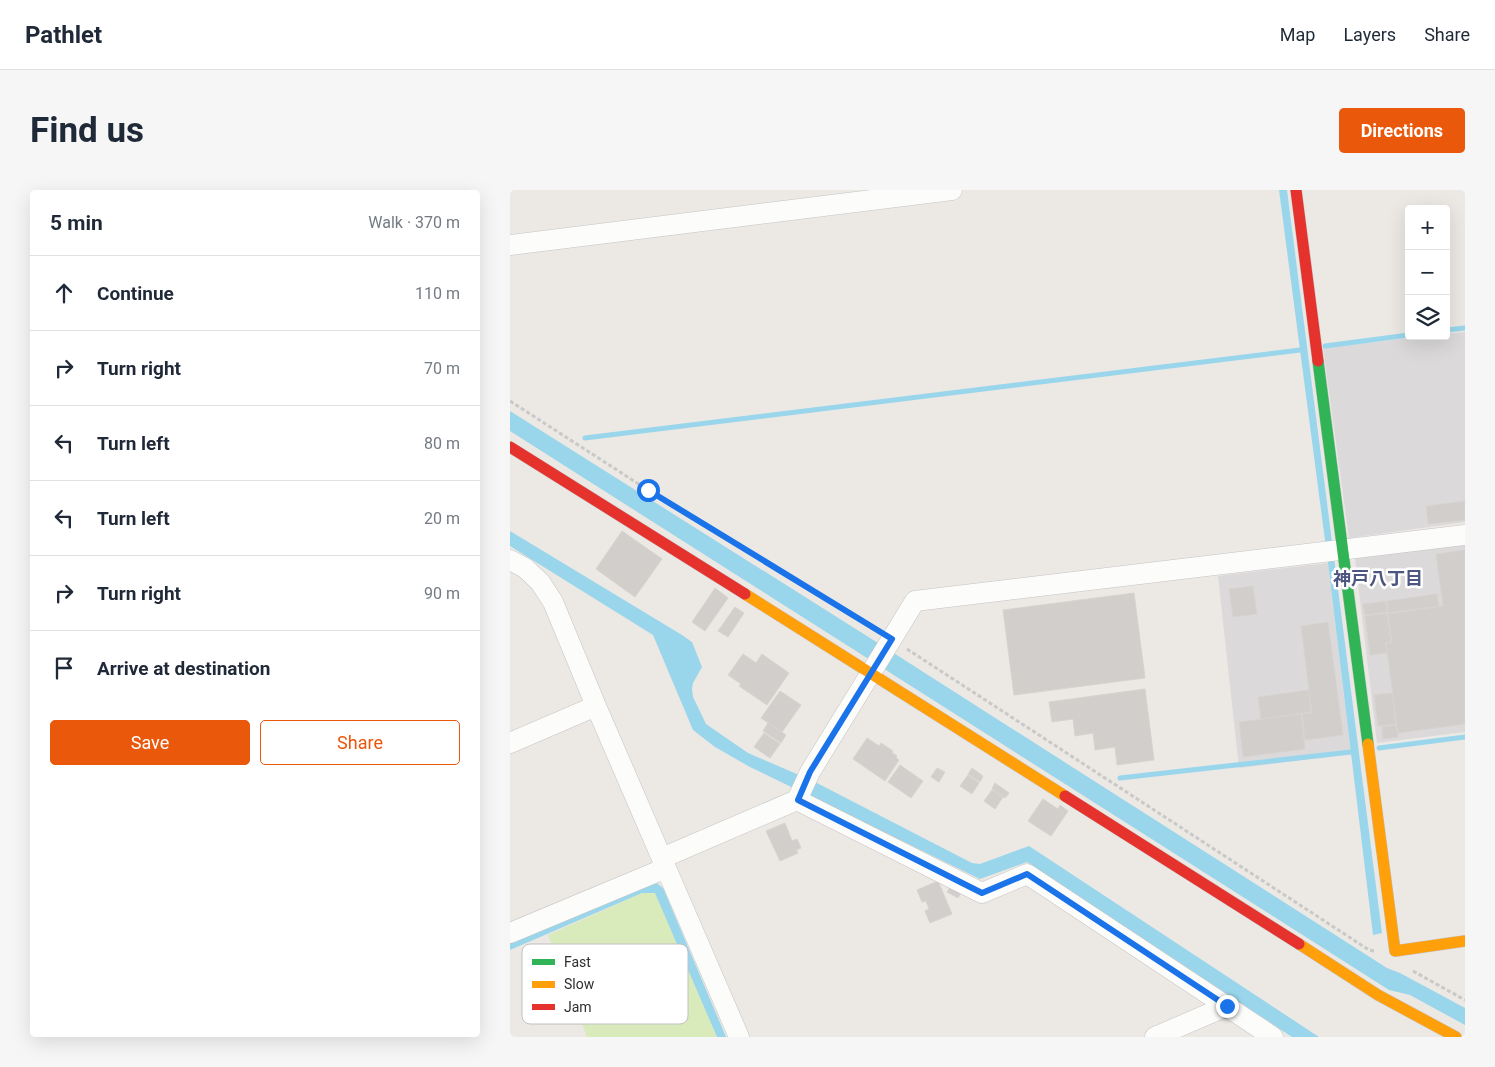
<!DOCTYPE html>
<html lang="en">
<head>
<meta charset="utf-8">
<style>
	:root { --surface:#fff; --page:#f6f6f7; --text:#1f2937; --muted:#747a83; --line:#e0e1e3; --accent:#ea580c }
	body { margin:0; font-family:Roboto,"Noto Sans JP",sans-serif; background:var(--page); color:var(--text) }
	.controls { position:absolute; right:15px; top:15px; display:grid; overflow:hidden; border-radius:5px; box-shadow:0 5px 20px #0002 }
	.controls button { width:45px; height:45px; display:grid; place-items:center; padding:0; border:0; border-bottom:1px solid var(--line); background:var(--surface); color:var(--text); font:25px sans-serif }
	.stop { position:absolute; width:15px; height:15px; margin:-11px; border:4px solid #1a73e8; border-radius:50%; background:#fff }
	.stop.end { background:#1a73e8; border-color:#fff; box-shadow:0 1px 5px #0008 }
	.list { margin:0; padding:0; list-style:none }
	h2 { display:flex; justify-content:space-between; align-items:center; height:65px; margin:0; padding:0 20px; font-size:21px }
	h2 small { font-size:16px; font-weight:400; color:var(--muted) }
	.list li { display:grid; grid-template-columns:32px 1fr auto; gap:15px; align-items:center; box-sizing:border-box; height:75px; padding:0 20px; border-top:1px solid var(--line) }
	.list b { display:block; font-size:19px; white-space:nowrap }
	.list em { font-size:16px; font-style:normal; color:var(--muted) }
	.actions { display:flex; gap:10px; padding:15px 20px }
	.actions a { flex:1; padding:11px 0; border:1px solid var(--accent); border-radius:5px; text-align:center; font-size:18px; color:var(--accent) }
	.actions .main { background:var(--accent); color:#fff }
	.icon { flex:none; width:28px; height:28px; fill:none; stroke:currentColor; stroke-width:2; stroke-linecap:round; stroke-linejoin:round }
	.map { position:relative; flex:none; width:955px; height:847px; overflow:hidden; border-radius:5px }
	header { display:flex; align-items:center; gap:30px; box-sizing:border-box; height:70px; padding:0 25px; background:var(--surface); border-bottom:1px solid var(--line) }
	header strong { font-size:24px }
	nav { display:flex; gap:28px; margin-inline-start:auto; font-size:18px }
	.intro { display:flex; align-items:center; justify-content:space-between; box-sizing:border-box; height:120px; padding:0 30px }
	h1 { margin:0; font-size:35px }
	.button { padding:12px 22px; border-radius:5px; background:var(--accent); color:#fff; font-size:18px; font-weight:700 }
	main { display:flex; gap:30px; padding:0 30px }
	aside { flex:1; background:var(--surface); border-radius:5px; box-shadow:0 5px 20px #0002 }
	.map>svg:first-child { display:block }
	.industrial { fill:#dcd9db }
	.pitch { fill:#d9eabb }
	.water { fill:#99d6ec }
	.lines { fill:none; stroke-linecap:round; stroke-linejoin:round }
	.stream { stroke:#99d6ec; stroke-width:5 }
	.building { fill:#d1cecb; stroke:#d7d4d0 }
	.street-casing { stroke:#c5c4c5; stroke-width:21 }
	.fast-casing { stroke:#c5c4c5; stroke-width:12 }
	.slow-casing { stroke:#c5c4c5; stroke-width:12 }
	.jam-casing { stroke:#c5c4c5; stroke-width:12 }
	.path { stroke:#c9c9c8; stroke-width:3; stroke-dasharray:4 2.5; stroke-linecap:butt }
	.street { stroke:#fcfcfb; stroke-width:20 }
	.fast { stroke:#30b455; stroke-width:11 }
	.slow { stroke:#ff9f0a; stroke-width:11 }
	.jam { stroke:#e5322d; stroke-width:11 }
	.route { stroke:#1a73e8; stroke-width:6 }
	.labels { text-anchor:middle; stroke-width:5; stroke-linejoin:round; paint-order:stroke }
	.neighbourhood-label { font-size:18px; font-weight:bold; fill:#4d5680; stroke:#fff }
	.key { fill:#fff; stroke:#c0c0c0; stroke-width:1 }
	.key-label { font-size:14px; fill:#2e2e2e }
</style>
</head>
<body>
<header>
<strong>Pathlet</strong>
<nav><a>Map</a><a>Layers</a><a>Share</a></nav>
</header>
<div class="intro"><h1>Find us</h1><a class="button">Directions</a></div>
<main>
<aside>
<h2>5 min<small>Walk · 370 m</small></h2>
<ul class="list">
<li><svg class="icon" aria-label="ahead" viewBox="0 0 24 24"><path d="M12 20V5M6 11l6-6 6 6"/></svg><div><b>Continue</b></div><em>110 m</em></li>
<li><svg class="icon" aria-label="right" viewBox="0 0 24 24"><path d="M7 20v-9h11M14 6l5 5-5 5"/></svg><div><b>Turn right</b></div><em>70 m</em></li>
<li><svg class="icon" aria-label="left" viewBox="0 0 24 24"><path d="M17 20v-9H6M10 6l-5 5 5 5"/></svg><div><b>Turn left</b></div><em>80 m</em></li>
<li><svg class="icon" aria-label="left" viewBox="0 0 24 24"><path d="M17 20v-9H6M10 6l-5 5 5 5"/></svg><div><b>Turn left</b></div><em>20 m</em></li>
<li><svg class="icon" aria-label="right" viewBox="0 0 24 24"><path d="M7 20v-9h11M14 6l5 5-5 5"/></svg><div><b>Turn right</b></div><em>90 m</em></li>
<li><svg class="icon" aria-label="arrive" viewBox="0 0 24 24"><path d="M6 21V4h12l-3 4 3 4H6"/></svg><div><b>Arrive at destination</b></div></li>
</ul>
<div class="actions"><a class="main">Save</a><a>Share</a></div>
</aside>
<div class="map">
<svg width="955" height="847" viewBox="0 0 955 847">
	<rect width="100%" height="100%" fill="#ece8e4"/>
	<path class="industrial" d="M955,142V332L839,348L813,158L919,146H936V144Z
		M955,353V542L867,553L845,368Z
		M818,373L841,564L729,578L708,386Z"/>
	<path class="pitch" d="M132,703H146L207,847H77L38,745Z"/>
	<path class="water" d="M769,0H777L872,743L863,745L818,373Z
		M0,221L368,453L877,778L890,783L955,818V835L900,805L879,800L0,241Z
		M0,341L172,445L182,452L192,477L183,493L182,499L183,507L196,534L238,563L303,591L462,673L470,674L519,656L809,847H782L517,672L470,689L240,577L205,557L183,540L143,445L0,356Z
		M144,691L153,698L216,847H207L145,703H132L0,760V753Z"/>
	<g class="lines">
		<path class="stream" d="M936,140L955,138
			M815,156L899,145
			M75,248L790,160
			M869,558L955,547
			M610,588L841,562"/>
	</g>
	<path class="building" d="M955,311V330L918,334L916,316Z
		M112,341L152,369L125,407L86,379Z
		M955,360V534L888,543L876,453H882L878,424L933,416L926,364Z
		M743,396L747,424L723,427L719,399Z
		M205,398L218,408L195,441L182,432Z
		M624,403L635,488L504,505L493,420Z
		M927,404L929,416L878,423L877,411Z
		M876,411L877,422L855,425L853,414Z
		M225,417L234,423L218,447L208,441Z
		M877,423L881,452L875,453L877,463L860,465L855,426Z
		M818,432L833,545L795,550L792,524L802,523L791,436Z
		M233,464L246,473L252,464L279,483L257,515L229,496L231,494L218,485Z
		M635,499L644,570L607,575L605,557L585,560L583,543L565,546L563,529L542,532L539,512Z
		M799,500L801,522L751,529L748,507Z
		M270,501L291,515L272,542L251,528Z
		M882,503L886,534L868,536L864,505Z
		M791,524L795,559L733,567L729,532Z
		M258,533L276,545L271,553L253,541Z
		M886,535L888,547L873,549L872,537Z
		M254,543L270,554L260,568L244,557Z
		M357,548L369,556L371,553L383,561L381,562L387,566L386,568L389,570L375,591L343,569Z
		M390,575L413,591L401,608L378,592Z
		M427,578L435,582L429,592L421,587Z
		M462,578L473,586L470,592L458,584Z
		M458,585L469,593L462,604L450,596Z
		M485,593L499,603L495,608L482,599Z
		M482,600L493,607L485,619L474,611Z
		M533,609L548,619L550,615L558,621L541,646L518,631Z
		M275,633L282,651L287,649L291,658L286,660L288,663L270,671L256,641Z
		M428,691L442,724L420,733L415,721L419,719L416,711L412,712L407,700Z
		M440,697L451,703L448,708L437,702Z"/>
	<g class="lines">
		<g class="street-casing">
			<path id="street" d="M0,55L442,0
				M0,370L15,378L30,392L43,412L86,516L229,847
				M0,553L86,516
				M287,610L300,582L405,411L955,345
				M152,668L287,610L472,703L517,684L763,847
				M0,743L156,678
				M645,847L717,816"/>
		</g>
		<g class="fast-casing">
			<path id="fast" d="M808,171L858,554"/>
		</g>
		<g class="slow-casing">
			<path id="slow" d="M235,404L555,606
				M858,554L885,761L955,751
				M789,754L868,805L946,847"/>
		</g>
		<g class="jam-casing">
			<path id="jam" d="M786,0L808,171
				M0,257L235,404
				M555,606L789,754"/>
		</g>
		<path class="path" d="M0,211L138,300L366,439
			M397,459L859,760L864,761
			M903,781L955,810"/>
		<use href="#street" class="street"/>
		<use href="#fast" class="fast"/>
		<use href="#slow" class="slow"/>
		<use href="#jam" class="jam"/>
	</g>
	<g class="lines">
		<path class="route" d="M138,300L382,449L300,582L288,610L472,703L517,684L717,816"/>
	</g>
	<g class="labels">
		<g class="neighbourhood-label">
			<text x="868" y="395">神戸八丁目</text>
		</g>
	</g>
	<rect x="12" y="754" width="166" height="80" rx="8" class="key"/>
	<rect x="22" y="769" width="23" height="6" fill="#30b455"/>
	<rect x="22" y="791" width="23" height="7" fill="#ff9f0a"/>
	<rect x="22" y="814" width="23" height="6" fill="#e5322d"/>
	<g class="key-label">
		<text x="54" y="777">Fast</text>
		<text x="54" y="799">Slow</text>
		<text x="54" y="822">Jam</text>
	</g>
</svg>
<div class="controls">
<button>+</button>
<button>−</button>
<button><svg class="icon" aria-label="layers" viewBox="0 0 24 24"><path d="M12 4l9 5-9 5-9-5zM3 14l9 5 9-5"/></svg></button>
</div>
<div class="stop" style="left:138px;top:300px"></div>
<div class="stop end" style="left:717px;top:816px"></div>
</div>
</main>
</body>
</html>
